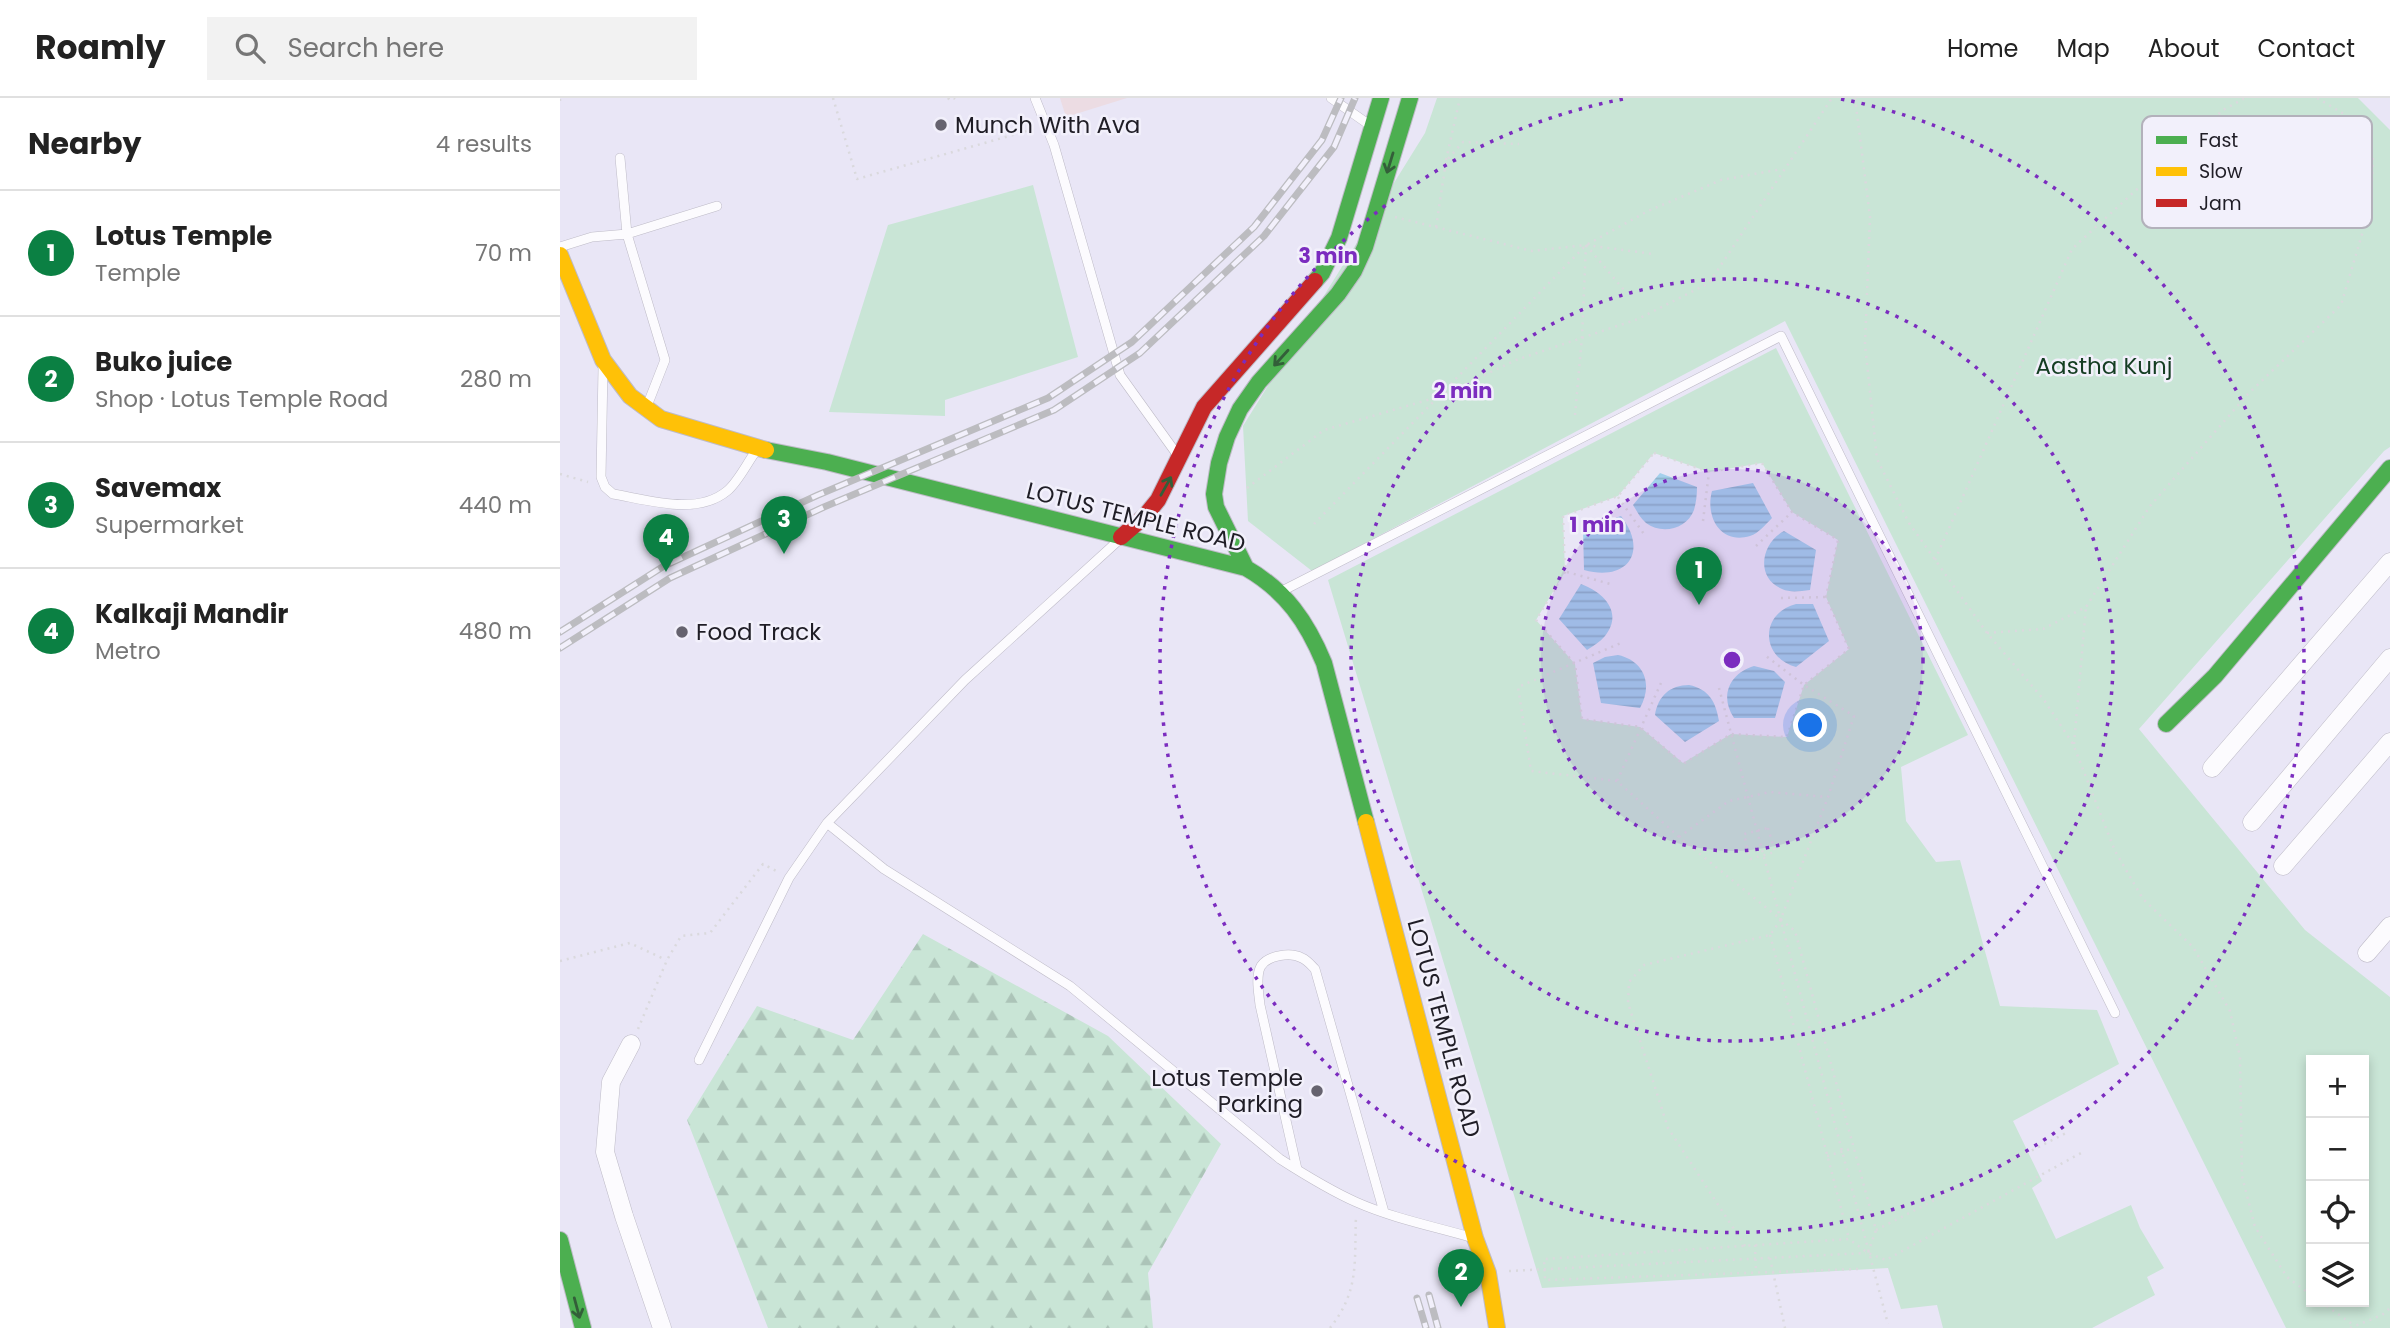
<!DOCTYPE html>
<html lang="en">
<head>
<meta charset="utf-8">
<style>
	:root { --surface:#fff; --page:#f2f2f2; --text:#222; --muted:#767676; --line:#e0e0e0; --accent:#0b8043 }
	body { margin:0; font-family:Poppins,sans-serif; background:var(--page); color:var(--text) }
	.controls { position:absolute; right:21px; bottom:21px; display:grid; overflow:hidden; border-radius:0px; box-shadow:0 4px 10px #0003 }
	.controls button { width:63px; height:63px; display:grid; place-items:center; padding:0; border:0; border-bottom:2px solid var(--line); background:var(--surface); color:var(--text); font:35px sans-serif }
	.you { position:absolute; left:1251px; top:628px; width:24px; height:24px; margin:-18px; border:5px solid #fff; border-radius:50%; background:#1a73e8; box-shadow:0 0 0 10px #1a73e833 }
	.badge { display:grid; place-items:center; width:46px; height:46px; border-radius:50%; background:var(--accent); color:#fff; font-size:23px; font-weight:700 }
	.pin { position:absolute; translate:-50% -58px; filter:drop-shadow(0 2px 4px #0008) }
	.pin::after { content:''; position:absolute; top:37px; width:24px; height:21px; background:inherit; clip-path:polygon(0 0,100% 0,50% 100%) }
	.list { margin:0; padding:0; list-style:none }
	h2 { display:flex; justify-content:space-between; align-items:center; height:91px; margin:0; padding:0 28px; font-size:30px }
	h2 small { font-size:23px; font-weight:400; color:var(--muted) }
	.list li { display:grid; grid-template-columns:46px 1fr auto; gap:21px; align-items:center; box-sizing:border-box; height:126px; padding:0 28px; border-top:2px solid var(--line) }
	.list b { display:block; font-size:26px; white-space:nowrap }
	.list p { margin:0; font-size:23px; white-space:nowrap; color:var(--muted) }
	.list em { font-size:23px; font-style:normal; color:var(--muted) }
	.icon { flex:none; width:38px; height:38px; fill:none; stroke:currentColor; stroke-width:2; stroke-linecap:round; stroke-linejoin:round }
	.map { position:relative; flex:none; width:1830px; height:1230px; overflow:hidden }
	header { display:flex; align-items:center; gap:42px; box-sizing:border-box; height:98px; padding:0 35px; background:var(--surface); border-bottom:2px solid var(--line) }
	header strong { font-size:33px }
	nav { display:flex; gap:38px; margin-inline-start:auto; font-size:24px }
	.search { width:490px; height:63px; background:var(--page); display:flex; align-items:center; gap:18px; box-sizing:border-box; padding:0 24px; border-radius:0px; color:var(--muted); font-size:26px }
	main { display:flex }
	aside { flex:1; background:var(--surface) }
	.map>svg:first-child { display:block }
	.commercial { fill:#ecdce3 }
	.green { fill:#c9e5d6; fill-rule:evenodd }
	.forest { fill:url(#forest-firs) }
	.water { fill:url(#water-rules) }
	.lines { fill:none; stroke-linecap:round; stroke-linejoin:round }
	.lane-casing { stroke:#bebbc7; stroke-width:10 }
	.street-casing { stroke:#bebbc7; stroke-width:19 }
	.fast-casing { stroke:#bebbc7; stroke-width:18 }
	.slow-casing { stroke:#bebbc7; stroke-width:18 }
	.jam-casing { stroke:#bebbc7; stroke-width:18 }
	.path { stroke:#dad9dd; stroke-width:2.5; stroke-dasharray:2 5; stroke-linecap:butt }
	.lane { stroke:#fcfbfe; stroke-width:9 }
	.street { stroke:#fcfbfe; stroke-width:18 }
	.fast { stroke:#4caf50; stroke-width:16 }
	.slow { stroke:#ffc107; stroke-width:16 }
	.jam { stroke:#c62828; stroke-width:16 }
	.rail-casing { stroke:#bcbcc0; stroke-width:7 }
	.rail { stroke:#f2f0fb; stroke-width:4.5; stroke-dasharray:13; stroke-linecap:butt }
	.oneway { stroke:#335f39 }
	.ring { fill:none; stroke:#7b2cbf; stroke-width:3.5; stroke-dasharray:3.5 7 }
	.poi-dot { fill:#66636f; stroke:#f2f0fb; stroke-width:2.5 }
	.labels { text-anchor:middle; stroke-width:5; stroke-linejoin:round; paint-order:stroke }
	.poi-label { font-size:23px; fill:#1f1d26; stroke:#f2f0fb; text-anchor:start }
	.park-label { font-size:23px; fill:#143d22; stroke:#f2f0fb }
	.street-label { font-size:23px; fill:#1f1d26; stroke:#f2f0fb }
	.key { fill:#f2f0fb; stroke:#b3b1bb; stroke-width:2 }
	.key-label { font-size:19px; fill:#1f1d26 }
	.centre { fill:#7b2cbf; stroke:#f2f0fb; stroke-width:3.5 }
	.ring-label { font-size:21px; text-anchor:middle; font-weight:bold; fill:#7b2cbf; stroke:#f2f0fb; stroke-width:5; stroke-linejoin:round; paint-order:stroke }
</style>
</head>
<body>
<header>
<strong>Roamly</strong>
<div class="search"><svg class="icon" aria-label="search" viewBox="0 0 24 24"><circle cx="10" cy="10" r="6"/><path d="M15 15l6 6"/></svg>Search here</div>
<nav><a>Home</a><a>Map</a><a>About</a><a>Contact</a></nav>
</header>
<main>
<aside>
<h2>Nearby<small>4 results</small></h2>
<ul class="list">
<li><span class="badge">1</span><div><b>Lotus Temple</b><p>Temple</p></div><em>70 m</em></li>
<li><span class="badge">2</span><div><b>Buko juice</b><p>Shop · Lotus Temple Road</p></div><em>280 m</em></li>
<li><span class="badge">3</span><div><b>Savemax</b><p>Supermarket</p></div><em>440 m</em></li>
<li><span class="badge">4</span><div><b>Kalkaji Mandir</b><p>Metro</p></div><em>480 m</em></li>
</ul>
</aside>
<div class="map">
<svg width="1830" height="1230" viewBox="0 0 1830 1230">
	<defs>
		<pattern id="forest-firs" width="22" height="20" patternUnits="userSpaceOnUse" patternTransform="scale(1.75)"><rect width="22" height="20" fill="#c9e5d6"/><path d="M5 1l3.5 6h-7zM16 11l3.5 6h-7z" fill="#acc4b8"/></pattern>
		<pattern id="water-rules" width="6" height="5" patternUnits="userSpaceOnUse" patternTransform="scale(1.75)"><rect width="6" height="5" fill="#a4d0ec"/><path d="M0 2.5h6" fill="none" stroke="#8db2ca"/></pattern>
	</defs>
	<rect width="100%" height="100%" fill="#e9e6f6"/>
	<path class="commercial" d="M500,0H567L506,19Z"/>
	<path class="green" d="M877,0H1798L1830,32V349L1824,353L1579,631L1745,832L1830,899V1230H1726L1225,223L752,473L688,423L683,328L865,35ZM1751,962H1804V1204H1751Z
		M473,87L518,259L385,302V318L269,314L328,127Z
		M1216,250L1408,637L1341,669L1346,723L1376,764L1400,762L1440,908L1537,912L1559,966L1453,1023L1482,1083L1472,1090L1496,1141L1571,1107L1580,1130L1604,1170L1587,1179L1595,1197L1532,1230H1383L1377,1207L1341,1211L1328,1170L982,1190L768,482ZM1094,355L1149,374L1202,365L1232,414L1278,442L1266,499L1289,551L1244,587L1227,639L1171,636L1123,665L1080,629L1022,621L1015,566L976,522L1005,474L1003,418L1058,398Z"/>
	<path class="forest" d="M363,836L548,938L661,1046L588,1175L593,1230H208L127,1022L197,908L293,942Z"/>
	<path class="water" d="M1100,375L1137,389C1137,397 1136,405 1134,412C1127,431 1102,437 1086,425C1080,420 1077,413 1073,407Z
		M1193,385L1212,420C1205,427 1199,435 1190,438C1160,447 1145,418 1152,393Z
		M1061,418C1089,454 1067,484 1024,472L1023,431Z
		M1224,433L1256,452L1250,492C1240,493 1231,495 1222,491C1195,480 1201,445 1224,433Z
		M1021,486C1043,494 1064,514 1045,538C1040,544 1033,548 1027,552L999,521Z
		M1236,506H1253L1269,543L1236,569C1200,559 1200,515 1236,506Z
		M1058,557C1085,563 1093,587 1080,610L1041,605L1033,565L1045,559Z
		M1194,568L1214,573L1225,584L1215,620H1174C1159,598 1170,575 1194,568Z
		M1129,587C1149,591 1156,604 1159,623L1125,644L1095,617C1098,598 1110,587 1129,587Z"/>
	<g class="lines">
		<g class="lane-casing">
			<path id="lane" d="M475,0L494,47L560,277L616,355
				M771,0L811,28
				M60,60L67,136L105,262L87,308
				M0,149L32,139L67,136L157,108
				M43,270L41,379L45,389L53,396C88,402 137,418 167,393C178,384 187,365 196,353
				M722,493L1221,238L1555,915
				M267,725L324,771L510,888L720,1061C745,1077 769,1092 796,1104C832,1120 872,1128 910,1139
				M139,962L229,780L267,725L405,582L559,442
				M737,1071L700,907C699,896 695,878 701,868C708,857 731,854 742,860C747,862 751,867 755,871L824,1114"/>
		</g>
		<g class="street-casing">
			<path id="street" d="M1652,670L1830,464
				M1692,724L1830,560
				M1723,768L1830,644
				M1807,855L1830,828
				M71,946L51,984L45,1054L64,1118L102,1230"/>
		</g>
		<g class="fast-casing">
			<path id="fast" d="M755,183L762,175L779,140L821,0
				M206,352L267,364L686,470C726,493 747,524 764,565L806,724
				M686,470L656,409L654,396L659,365L667,339L680,311L699,284L778,196L794,173L805,149L850,0
				M1606,626L1655,578L1830,370
				M0,1142L23,1230"/>
		</g>
		<g class="slow-casing">
			<path id="slow" d="M0,157L43,262L70,298L101,321L206,352
				M806,724L915,1140L928,1175L937,1230"/>
		</g>
		<g class="jam-casing">
			<path id="jam" d="M561,439L585,418L598,402L644,309L755,183"/>
		</g>
		<path class="path" d="M273,0L297,81L474,31
			M388,0L391,4
			M394,0L395,1
			M1295,0L1310,119L1305,246L1317,361L1349,425L1427,535L1484,602L1513,646L1555,753L1583,801L1633,849L1670,913L1680,959L1682,1078L1695,1129L1727,1179L1751,1197
			M0,3V0
			M886,62L900,0
			M835,119L972,153L1026,147L1093,156
			M876,129L886,63L903,44L959,46
			M1026,147L1064,192
			M881,296L1026,147L1088,113L1161,82L1222,71
			M1015,317L1022,239L1026,147
			M1094,355L1149,374L1202,365L1232,414L1278,442L1266,499L1289,551L1244,587L1227,639L1171,636L1123,666L1080,629L1022,621L1015,566L976,522L1005,474L1003,418L1058,398Z
			M0,376L28,384
			M687,390L764,332L878,299L956,262L1078,221L1149,185L1272,0
			M1058,399L1086,439
			M1143,423L1149,374
			M754,426L876,301
			M1196,448L1232,414
			M1375,462L1512,151L1663,12L1685,0
			M1007,474L1054,487
			M1221,500L1266,499
			M1427,535L1483,531L1526,509L1590,408L1688,296L1781,207L1811,106L1813,59L1784,16L1757,0
			M1101,585L1057,683L1119,739L1235,833L1316,1132L1308,1155
			M1159,590L1328,1226
			M1514,646L1526,509
			M1057,683L971,673L958,589L1061,545
			M1208,730L1215,754L1190,761L1184,736Z
			M1119,739L1169,703L1210,694L1267,699
			M1210,837L1289,1141
			M0,863L70,845L106,862
			M78,931L107,862L121,838L150,835L203,766L220,775
			M1267,1058L1294,1050
			M1316,1132L1508,1034
			M1195,1147L1196,1175
			M1185,1148L1108,1030L1068,905L1069,884L1084,867L1210,837L1220,823L1268,699L1294,618L1244,587L1206,558
			M1210,1160L1225,1230
			M1298,1171L985,1182L984,1161L1289,1141L1308,1155L1326,1162L1521,1055
			M949,1173L1306,1155
			M1761,1204L1795,1228
			M770,1230C800,1192 794,1164 796,1118
			M1790,1230L1822,1217L1830,1210"/>
		<use href="#lane" class="lane"/>
		<use href="#street" class="street"/>
		<use href="#fast" class="fast"/>
		<use href="#slow" class="slow"/>
		<use href="#jam" class="jam"/>
		<g class="rail-casing">
			<path id="rail" d="M0,534L104,468L258,397L488,300L572,244L694,129L762,42L781,0
				M0,550L110,480L264,409L494,312L580,255L704,138L774,49L795,0
				M869,1197L878,1230
				M857,1200L866,1230"/>
		</g>
		<use href="#rail" class="rail"/>
	</g>
	<defs><path id="oneway-shaft" d="M-6 0H5M1.5-3L5.5 0L1.5 3" fill="none" stroke-width="1.6" stroke-linecap="round" stroke-linejoin="round" transform="scale(1.75)"/></defs>
	<g class="oneway">
		<use href="#oneway-shaft" transform="translate(830 65) rotate(107)"/>
		<use href="#oneway-shaft" transform="translate(721 260) rotate(132)"/>
		<use href="#oneway-shaft" transform="translate(606 388) rotate(-61)"/>
		<use href="#oneway-shaft" transform="translate(17 1210) rotate(75)"/>
	</g>
	<circle cx="1172" cy="562" r="191" fill="#7b2cbf" fill-opacity=".12"/>
	<g class="ring">
		<circle cx="1172" cy="562" r="191"/>
		<circle cx="1172" cy="562" r="381"/>
		<path d="M1281 1A572 572 0 1 1 1063 1"/>
	</g>
	<g class="poi-dot">
		<circle cx="381" cy="27" r="7"/>
		<circle cx="122" cy="534" r="7"/>
		<circle cx="757" cy="993" r="7"/>
	</g>
	<g class="labels">
		<g class="poi-label">
			<text x="395" y="35">Munch With Ava</text>
			<text x="136" y="542">Food Track</text>
			<text x="743" y="988" text-anchor="end">Lotus Temple<tspan x="743" dy="26">Parking</tspan></text>
		</g>
		<g class="park-label">
			<text x="1544" y="276">Aastha Kunj</text>
		</g>
		<g class="street-label">
			<text transform="translate(576 419) rotate(14)" y="8">LOTUS TEMPLE ROAD</text>
			<text transform="translate(884 930) rotate(75)" y="8">LOTUS TEMPLE ROAD</text>
		</g>
	</g>
	<rect x="1582" y="18" width="230" height="112" rx="10" class="key"/>
	<rect x="1596" y="38" width="31" height="8" fill="#4caf50"/>
	<rect x="1596" y="69" width="31" height="9" fill="#ffc107"/>
	<rect x="1596" y="101" width="31" height="8" fill="#c62828"/>
	<g class="key-label">
		<text x="1639" y="49">Fast</text>
		<text x="1639" y="80">Slow</text>
		<text x="1639" y="112">Jam</text>
	</g>
	<circle cx="1172" cy="562" r="10" class="centre"/>
	<g class="ring-label">
		<text x="768" y="165">3 min</text>
		<text x="903" y="300">2 min</text>
		<text x="1037" y="434">1 min</text>
	</g>
</svg>
<div class="controls">
<button>+</button>
<button>−</button>
<button><svg class="icon" aria-label="locate" viewBox="0 0 24 24"><circle cx="12" cy="12" r="6"/><path d="M12 2v4M12 18v4M2 12h4M18 12h4"/></svg></button>
<button><svg class="icon" aria-label="layers" viewBox="0 0 24 24"><path d="M12 4l9 5-9 5-9-5zM3 14l9 5 9-5"/></svg></button>
</div>
<div class="you"></div>
<div class="pin badge" style="left:1139px;top:507px">1</div>
<div class="pin badge" style="left:901px;top:1209px">2</div>
<div class="pin badge" style="left:224px;top:456px">3</div>
<div class="pin badge" style="left:106px;top:474px">4</div>
</div>
</main>
</body>
</html>
